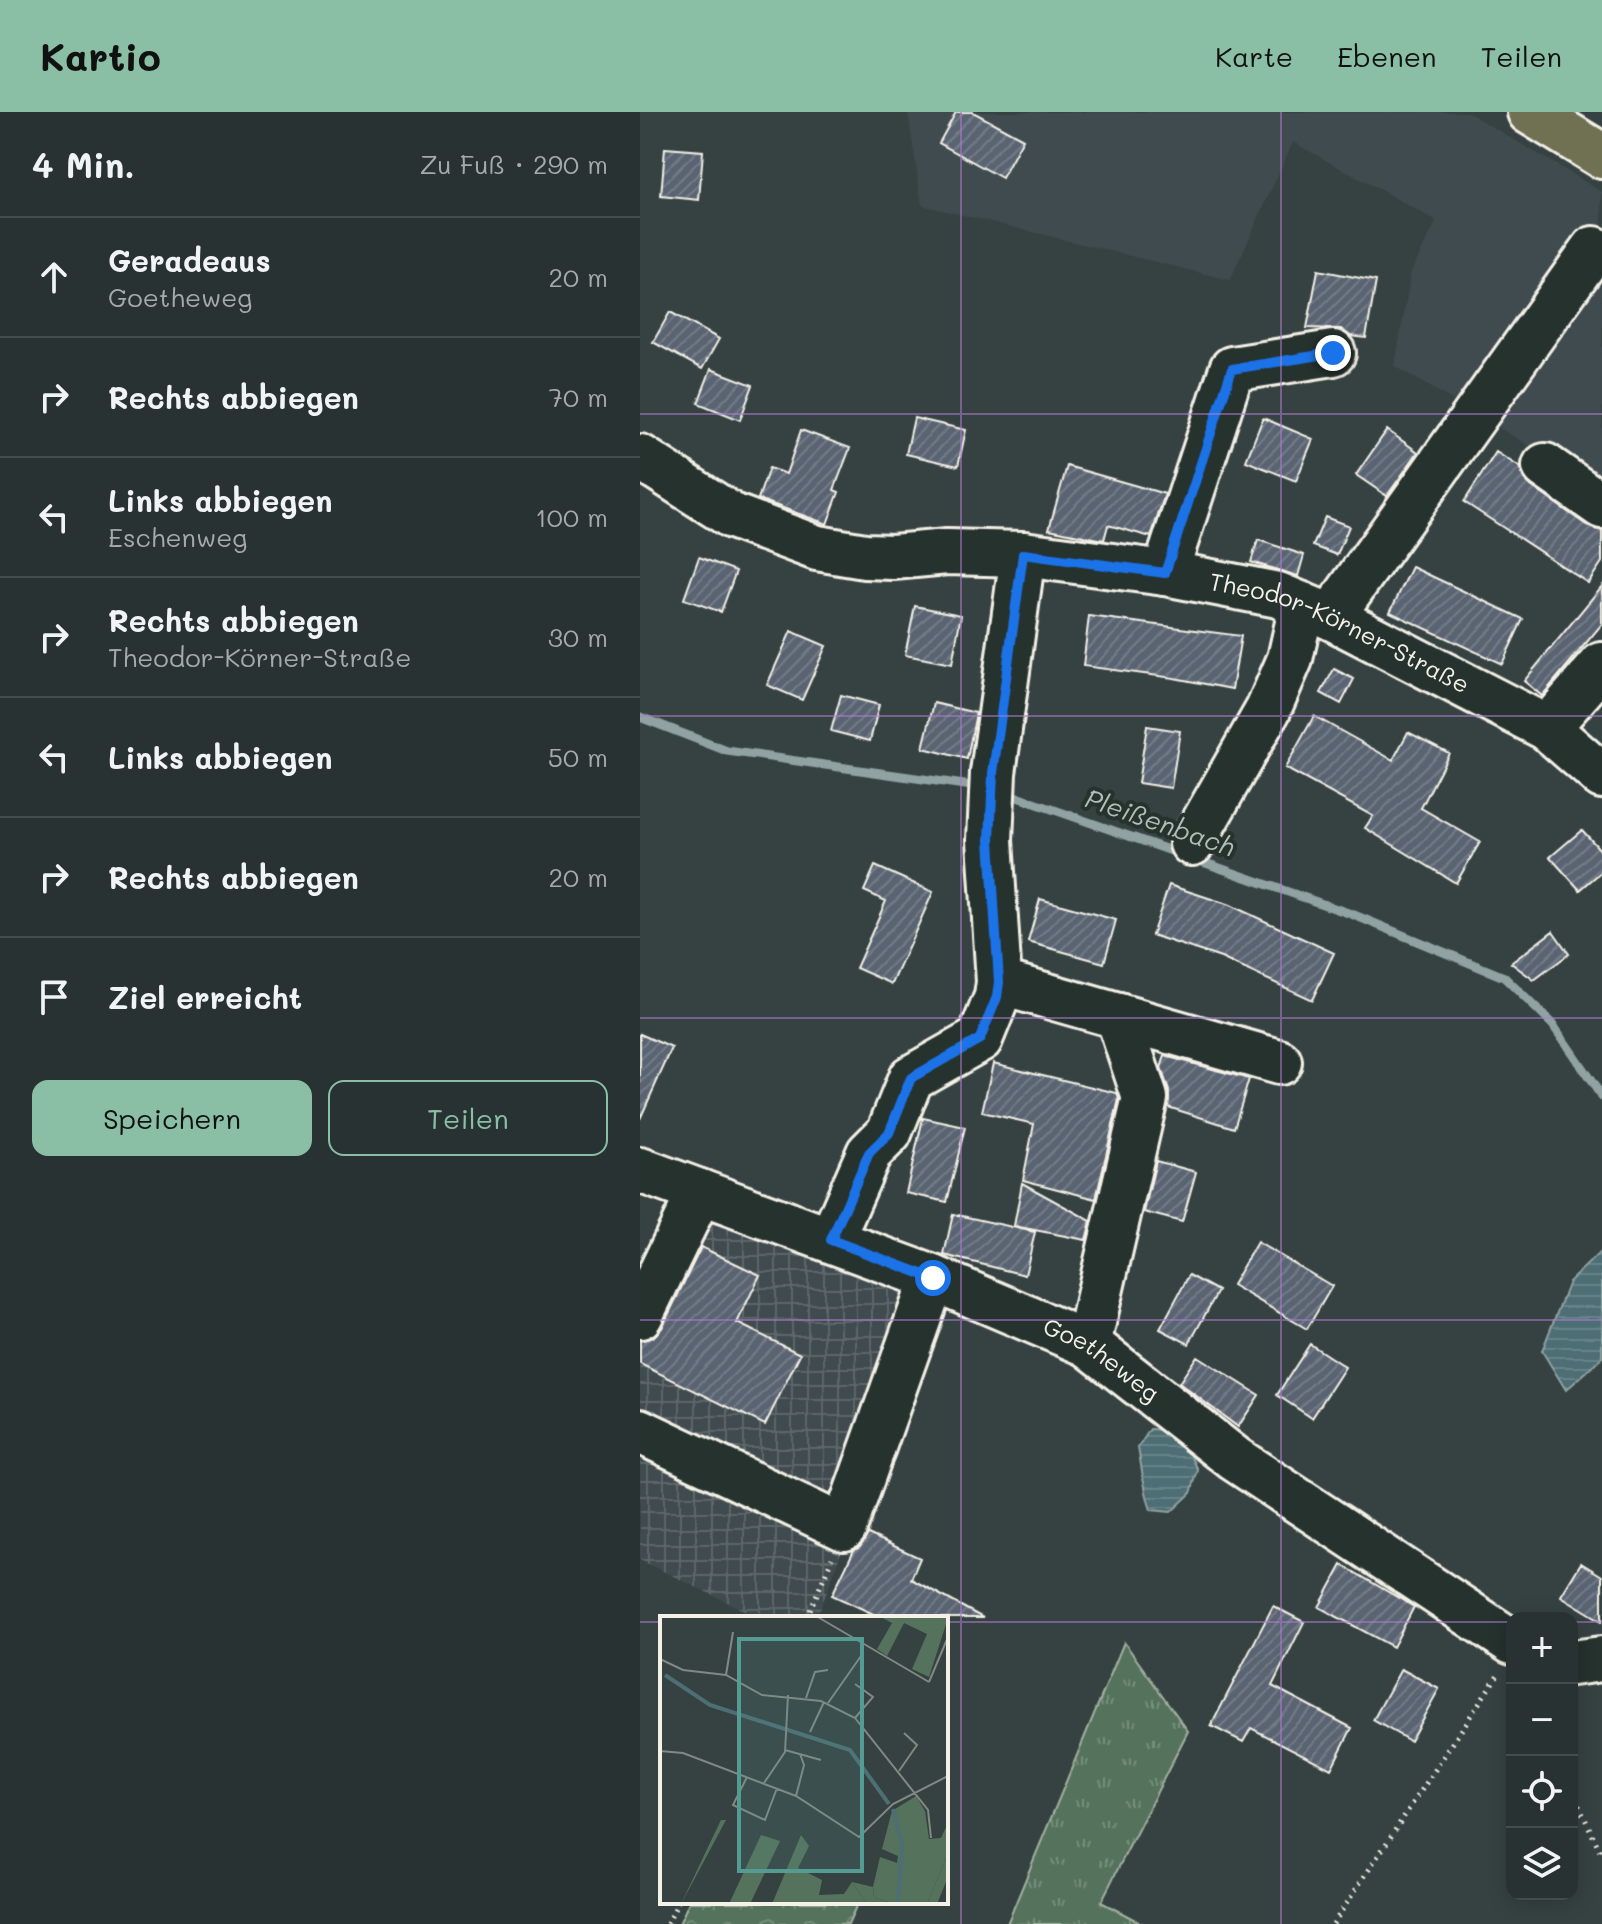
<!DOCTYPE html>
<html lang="de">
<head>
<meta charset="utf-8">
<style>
	:root { --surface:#283232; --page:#343e3e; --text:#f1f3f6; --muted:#a5aaac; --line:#444d4d; --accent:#8abfa5 }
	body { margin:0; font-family:Mali,sans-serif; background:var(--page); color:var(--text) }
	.controls { position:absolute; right:24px; bottom:24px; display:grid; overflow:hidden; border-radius:16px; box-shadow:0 4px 20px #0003 }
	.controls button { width:72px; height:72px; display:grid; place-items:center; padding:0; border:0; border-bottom:2px solid var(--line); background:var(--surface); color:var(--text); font:40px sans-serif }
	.stop { position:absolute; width:24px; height:24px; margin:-18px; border:6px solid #1a73e8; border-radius:50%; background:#fff }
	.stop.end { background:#1a73e8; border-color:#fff; box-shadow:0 2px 8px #0008 }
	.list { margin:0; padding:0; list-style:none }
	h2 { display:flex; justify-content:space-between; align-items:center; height:104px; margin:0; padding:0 32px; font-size:34px }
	h2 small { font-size:26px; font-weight:400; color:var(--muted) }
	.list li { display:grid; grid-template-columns:52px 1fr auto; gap:24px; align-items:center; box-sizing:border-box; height:120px; padding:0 32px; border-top:2px solid var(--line) }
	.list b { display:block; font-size:30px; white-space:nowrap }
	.list p { margin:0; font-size:26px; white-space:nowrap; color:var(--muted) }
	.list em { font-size:26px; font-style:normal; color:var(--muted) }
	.actions { display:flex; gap:16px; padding:24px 32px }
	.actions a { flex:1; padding:18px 0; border:2px solid var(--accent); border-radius:16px; text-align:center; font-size:28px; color:var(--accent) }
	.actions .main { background:var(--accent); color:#111 }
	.icon { flex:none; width:44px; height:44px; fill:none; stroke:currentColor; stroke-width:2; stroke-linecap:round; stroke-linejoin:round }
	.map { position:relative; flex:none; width:962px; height:1812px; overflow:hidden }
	header { display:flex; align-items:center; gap:48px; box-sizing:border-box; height:112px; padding:0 40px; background:var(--accent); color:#111 }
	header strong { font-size:38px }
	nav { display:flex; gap:44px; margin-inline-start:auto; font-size:28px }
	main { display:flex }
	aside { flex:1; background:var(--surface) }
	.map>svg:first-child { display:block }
	.built { fill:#414c50 }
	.industrial { fill:url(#industrial-grid) }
	.grass { fill:url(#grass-tufts); stroke:#a4b2a2; stroke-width:2 }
	.forest { fill:url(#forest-crowns); stroke:#a4b2a2; stroke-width:2 }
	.water { fill:url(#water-rules); stroke:#90a2a2; stroke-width:2 }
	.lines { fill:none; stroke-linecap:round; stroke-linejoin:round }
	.stream { stroke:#90a2a2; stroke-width:9 }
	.building { fill:url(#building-hatch); stroke:#f4f1e8; stroke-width:2 }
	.minor-casing { stroke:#f4f1e8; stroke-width:50 }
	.major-casing { stroke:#f4f1e8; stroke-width:50 }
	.path { stroke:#f4f1e8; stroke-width:5; stroke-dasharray:2 6; stroke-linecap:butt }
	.minor { stroke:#26332d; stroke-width:44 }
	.major { stroke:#706f52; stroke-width:44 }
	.route { stroke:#1a73e8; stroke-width:10 }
	.grid { fill:none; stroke:#ab7bcf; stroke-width:2; stroke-opacity:0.55 }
	.labels { text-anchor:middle; stroke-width:8; stroke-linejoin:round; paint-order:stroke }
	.street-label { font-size:24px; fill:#f4f1e8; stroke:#26332d }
	.water-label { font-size:26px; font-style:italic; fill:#b1bdba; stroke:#26332d }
	.inset-river { fill:none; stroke:#4d6e74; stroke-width:4 }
	.inset-road { fill:none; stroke:#828884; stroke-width:2 }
	.view { fill:#549b93; fill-opacity:0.15; stroke:#549b93; stroke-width:4 }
	.inset-edge { fill:none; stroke:#f4f1e8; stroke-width:4 }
</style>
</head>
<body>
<header>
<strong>Kartio</strong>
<nav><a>Karte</a><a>Ebenen</a><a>Teilen</a></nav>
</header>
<main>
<aside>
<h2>4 Min.<small>Zu Fuß · 290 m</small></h2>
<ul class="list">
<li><svg class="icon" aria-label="ahead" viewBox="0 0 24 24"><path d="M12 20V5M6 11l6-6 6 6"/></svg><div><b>Geradeaus</b><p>Goetheweg</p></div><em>20 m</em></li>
<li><svg class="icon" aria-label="right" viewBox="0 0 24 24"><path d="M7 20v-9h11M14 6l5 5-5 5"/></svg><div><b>Rechts abbiegen</b></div><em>70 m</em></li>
<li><svg class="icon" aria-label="left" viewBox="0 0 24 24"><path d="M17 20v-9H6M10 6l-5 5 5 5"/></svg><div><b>Links abbiegen</b><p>Eschenweg</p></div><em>100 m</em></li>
<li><svg class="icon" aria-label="right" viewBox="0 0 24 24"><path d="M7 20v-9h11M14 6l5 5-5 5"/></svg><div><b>Rechts abbiegen</b><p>Theodor-Körner-Straße</p></div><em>30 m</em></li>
<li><svg class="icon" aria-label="left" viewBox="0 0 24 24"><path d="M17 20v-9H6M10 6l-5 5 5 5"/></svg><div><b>Links abbiegen</b></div><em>50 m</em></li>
<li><svg class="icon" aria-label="right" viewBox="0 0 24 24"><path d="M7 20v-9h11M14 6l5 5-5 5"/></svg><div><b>Rechts abbiegen</b></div><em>20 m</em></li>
<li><svg class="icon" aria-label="arrive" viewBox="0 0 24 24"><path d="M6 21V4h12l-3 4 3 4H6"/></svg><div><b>Ziel erreicht</b></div></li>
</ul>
<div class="actions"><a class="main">Speichern</a><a>Teilen</a></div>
</aside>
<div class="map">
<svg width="962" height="1812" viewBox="0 0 962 1812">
	<defs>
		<pattern id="industrial-grid" width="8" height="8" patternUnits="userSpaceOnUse" patternTransform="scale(2)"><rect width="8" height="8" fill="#414c50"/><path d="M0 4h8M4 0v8" fill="none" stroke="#5d6669"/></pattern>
		<pattern id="grass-tufts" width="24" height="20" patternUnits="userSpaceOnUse" patternTransform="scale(2)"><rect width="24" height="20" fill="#55735c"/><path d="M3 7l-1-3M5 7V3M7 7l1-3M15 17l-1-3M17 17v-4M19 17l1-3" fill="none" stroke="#768e7b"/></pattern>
		<pattern id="forest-crowns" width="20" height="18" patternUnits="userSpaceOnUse" patternTransform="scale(2)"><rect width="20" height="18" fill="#55735c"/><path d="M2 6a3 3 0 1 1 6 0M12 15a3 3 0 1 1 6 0" fill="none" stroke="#768e7b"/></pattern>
		<pattern id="water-rules" width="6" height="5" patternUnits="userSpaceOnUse" patternTransform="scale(2)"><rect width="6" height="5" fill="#4d6e74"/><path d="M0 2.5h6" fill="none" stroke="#678388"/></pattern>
		<pattern id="building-hatch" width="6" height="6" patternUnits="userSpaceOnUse" patternTransform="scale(2)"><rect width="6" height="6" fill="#5a6472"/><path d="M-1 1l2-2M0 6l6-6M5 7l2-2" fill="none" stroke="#727b86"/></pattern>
	</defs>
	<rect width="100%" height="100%" fill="#364242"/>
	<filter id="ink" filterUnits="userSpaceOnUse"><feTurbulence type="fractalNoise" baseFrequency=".0125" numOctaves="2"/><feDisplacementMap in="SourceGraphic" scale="16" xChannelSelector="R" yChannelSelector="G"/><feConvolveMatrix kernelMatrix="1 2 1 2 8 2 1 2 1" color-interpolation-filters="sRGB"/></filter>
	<g filter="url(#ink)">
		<path class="built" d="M268,0H827L962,80V377L755,254L771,160L797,109L653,30L590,168L282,93Z"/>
		<path class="industrial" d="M45,1088L292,1192L177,1506H120L0,1448V1183Z"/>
		<path class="grass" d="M484,1530L548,1619L461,1790L503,1812H367Z"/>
		<path class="forest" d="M49,1790H218L208,1812H39Z"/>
		<path class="water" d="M962,1138V1246L926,1278L902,1239L929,1170Z
			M510,1317C541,1317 546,1333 558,1358L551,1381L531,1400L511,1398C504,1378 502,1357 498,1336Z"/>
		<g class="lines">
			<path class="stream" d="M0,605L87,639L339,675
				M366,681L714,803L864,865L913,913L962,985"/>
		</g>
		<path class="building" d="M316,0H333L383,27L362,66L299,31Z
			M25,36L63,39L59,88L21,84Z
			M678,158L736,169L726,226L710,224L701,217L667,216Z
			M30,200L79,227L62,257L13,230Z
			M71,257L113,273L100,308L58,291Z
			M274,306L326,318L318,354L266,342Z
			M623,306L673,327L656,369L606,349Z
			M161,318L210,336L194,378L199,380L187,412L118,387L129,356L146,362Z
			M747,318L778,340L747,384L716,363Z
			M856,340L881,356L883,365L891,374L948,414L962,419V450L948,471L824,390Z
			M427,354L525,382L511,425L468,413L464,428L409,417Z
			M685,405L709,414L697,443L673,434Z
			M618,428L664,443L658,464L611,450Z
			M59,445L96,459L81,500L44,487Z
			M772,455L883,507L862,552L750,500Z
			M962,474V512L902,584L884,569Z
			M275,494L321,503L312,552L265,543Z
			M449,504L601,524L592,577L534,566L443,554Z
			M151,519L186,534L162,588L127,573Z
			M694,557L714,567L701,592L681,581Z
			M201,583L239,593L230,629L191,619Z
			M294,591L336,601L327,647L283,636Z
			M674,604L753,648L768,620L809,641L781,696L840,730L816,771L725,716L733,704L645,656Z
			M507,614L540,619L531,676L498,671Z
			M942,718L962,740V759L940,778L910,745Z
			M235,754L293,780L252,872L216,856L246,789L224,779Z
			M529,773L590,793L694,841L672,888L581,846L512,823Z
			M400,787L476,808L464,851L388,830Z
			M913,819L929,842L894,868L871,851Z
			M0,922L32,936L0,1007Z
			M525,944L609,967L594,1016L528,995L529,979L521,956Z
			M353,951L477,981L479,987L456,1087L383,1068L394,1012L342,1000Z
			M283,1006L325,1015L307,1090L266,1081Z
			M516,1049L556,1060L542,1110L504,1100Z
			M382,1071L451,1109L446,1128L374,1114Z
			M313,1102L395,1120L385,1163L304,1143Z
			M617,1130L692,1174L667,1217L592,1173Z
			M61,1135L120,1163L97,1211L160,1242L125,1313L0,1252V1229L13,1225L22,1216Z
			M549,1163L578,1179L549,1232L520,1217Z
			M670,1232L705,1255L672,1306L637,1283Z
			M557,1244L619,1283L598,1315L539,1271Z
			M228,1422L280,1446L271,1467L343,1506H242L192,1483L214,1438L220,1435Z
			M941,1451L962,1464V1509L921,1484Z
			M702,1453L774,1495L753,1535L679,1495Z
			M633,1494L664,1510L632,1574L712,1616L691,1657L611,1616L603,1630L571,1614Z
			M761,1557L799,1577L770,1629L733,1608Z"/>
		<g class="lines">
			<g class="minor-casing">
				<g id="minor">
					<path id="s1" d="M0,345L92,404L177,436L225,444L253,445L307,440L383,442L525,461L638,483L691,505L907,616L962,664"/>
					<path d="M905,354L962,394"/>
					<path d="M525,461L592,257L693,241"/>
					<path d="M691,505L954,137"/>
					<path d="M907,616L962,553"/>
					<path d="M552,731L628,598L650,547L662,493"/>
					<path d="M359,870L639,950"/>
					<path id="s2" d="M0,1058L293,1166L448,1232L595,1347L872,1530"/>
					<path d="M191,1128L229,1041L249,1021L271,966L340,927L357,885L359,870L350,728L353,661L383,442"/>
					<path d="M0,1204L60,1080"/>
					<path d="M448,1232L505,986L478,904"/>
					<path d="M0,1319L204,1416L293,1166"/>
					<path d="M932,1551L962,1547"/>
				</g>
			</g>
			<g class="major-casing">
				<path id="major" d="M890,0L962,44"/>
			</g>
			<path class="path" d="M167,1506L192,1446
				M932,1679L962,1743
				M27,1812L38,1790
				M693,1812L859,1561"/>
			<use href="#minor" class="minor"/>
			<use href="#major" class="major"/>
		</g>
	</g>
	<g class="lines" filter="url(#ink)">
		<path class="route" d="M293,1166L191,1128L229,1041L249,1021L271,966L340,927L357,885L359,870L350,728L353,661L383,442L525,461L592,257L693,241"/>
	</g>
	<path class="grid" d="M321,0V1812M641,0V1812M0,302H962M0,604H962M0,906H962M0,1208H962M0,1510H22M306,1510H872M932,1510H962"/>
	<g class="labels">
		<g class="street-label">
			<text dy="8" stroke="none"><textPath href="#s1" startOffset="736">Theodor-Körner-Straße</textPath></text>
			<text dy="8" stroke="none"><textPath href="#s2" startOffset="500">Goetheweg</textPath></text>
		</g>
		<g class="water-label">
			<text transform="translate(520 711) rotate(19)" y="9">Pleißenbach</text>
		</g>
	</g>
	<g transform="translate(20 1504)">
		<rect width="288" height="288" fill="#364242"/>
		<path d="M219,0L288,2L269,61L252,53L267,18L244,7L227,40L217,33L232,7ZM256,180L265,195L269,223L281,222L288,207V237L267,288H233L214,281L213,271L220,241L237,247L238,240L222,233L232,195ZM61,204H66L21,288L49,229ZM141,219L149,230L138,252L162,264L159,279L184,278L192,266L207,288H112Z" fill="#55735c"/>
		<path d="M101,219L120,225L90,288H69ZM288,237V261L277,288H267ZM192,266L213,271L214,281L233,288H207Z" fill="#55735c"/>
		<path class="inset-river" d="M5,59L50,89L190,134L229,188M233,193L242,229L238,288"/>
		<path class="inset-road" d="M156,0L269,66M0,43L23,54L66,59L102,79L161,85L195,102L268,194L271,222M66,59L73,16M269,66L288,21M195,68L213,81L195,102M146,82L155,56L168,54M168,87L201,40M150,116L164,86M125,134L161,144M0,135L23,137L136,180L199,221L233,188L288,160M239,155L257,129L244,117M87,161L73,189L105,204L117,172M104,167L125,136L128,79M136,180L144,149L140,138"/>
		<path class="view" d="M79,23H202V255H79Z"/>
		<rect width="288" height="288" class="inset-edge"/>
	</g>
</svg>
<div class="controls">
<button>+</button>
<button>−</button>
<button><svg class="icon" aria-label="locate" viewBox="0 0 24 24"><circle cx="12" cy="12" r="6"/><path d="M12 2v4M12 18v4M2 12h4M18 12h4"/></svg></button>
<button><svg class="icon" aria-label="layers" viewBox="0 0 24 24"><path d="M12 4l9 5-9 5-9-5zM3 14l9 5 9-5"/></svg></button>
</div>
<div class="stop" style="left:293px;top:1166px"></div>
<div class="stop end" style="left:693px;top:241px"></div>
</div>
</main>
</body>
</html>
